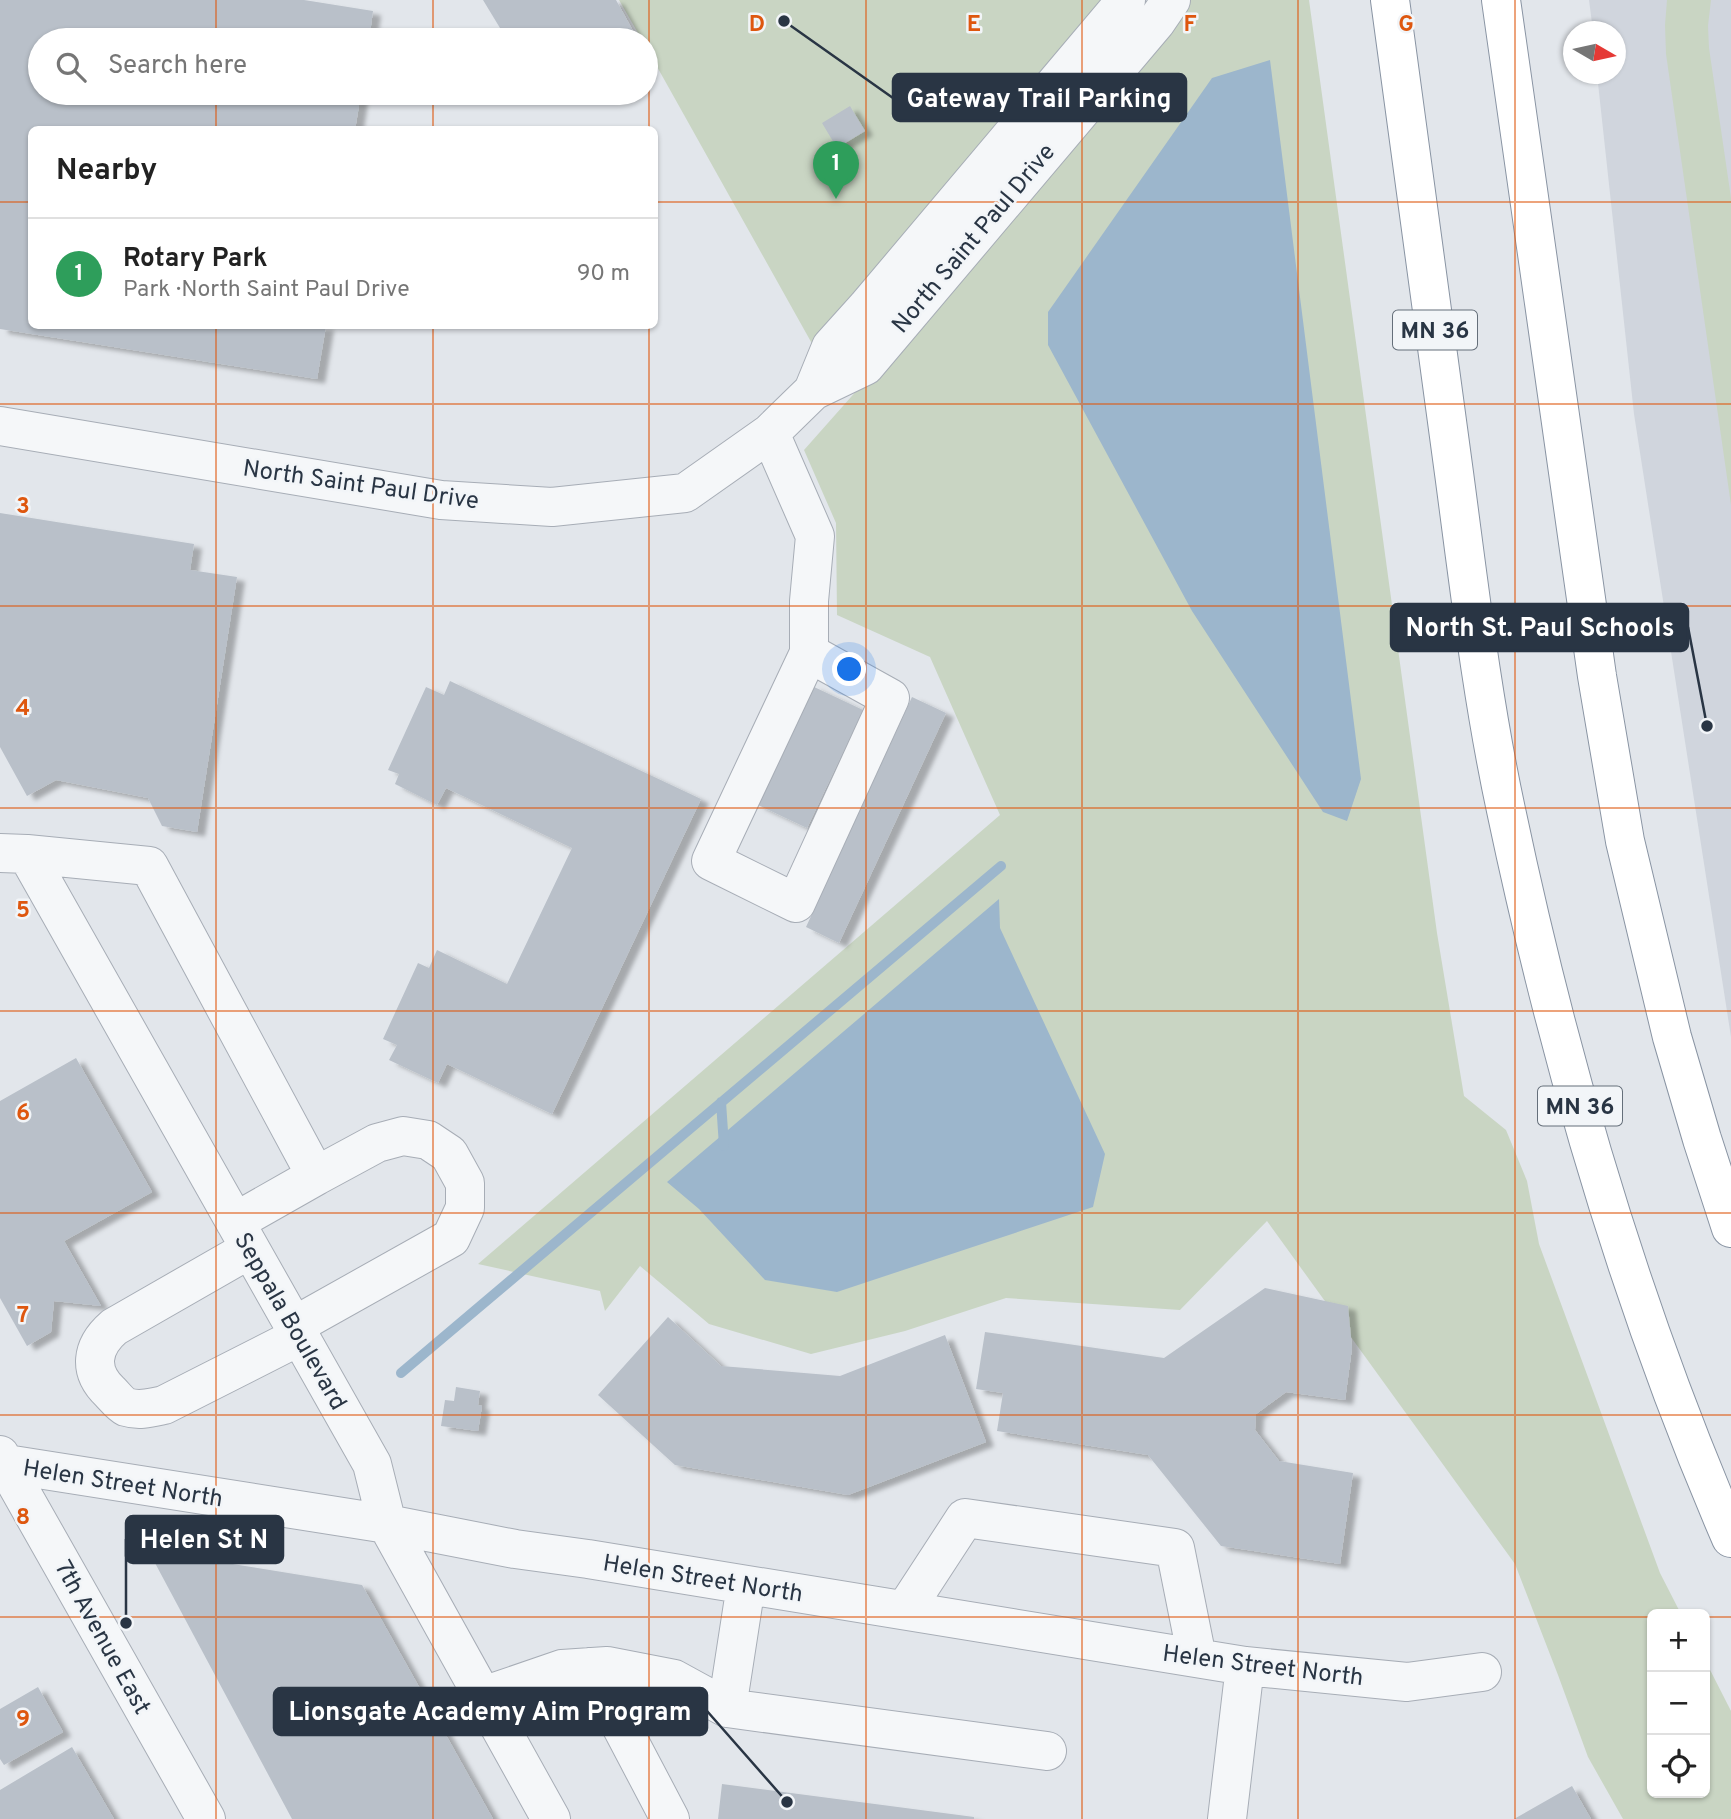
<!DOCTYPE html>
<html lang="en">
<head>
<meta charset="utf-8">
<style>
	:root { --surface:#fff; --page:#f6f6f6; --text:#222; --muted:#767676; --line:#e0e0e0; --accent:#d54262 }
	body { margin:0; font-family:Overpass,sans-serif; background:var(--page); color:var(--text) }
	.controls { position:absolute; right:21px; bottom:21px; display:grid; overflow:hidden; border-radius:10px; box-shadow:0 2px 5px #0004 }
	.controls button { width:63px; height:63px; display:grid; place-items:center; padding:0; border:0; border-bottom:2px solid var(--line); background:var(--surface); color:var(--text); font:35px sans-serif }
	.compass { position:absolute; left:1563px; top:21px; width:63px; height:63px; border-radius:50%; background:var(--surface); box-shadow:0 2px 5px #0004; rotate:99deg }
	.you { position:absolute; left:850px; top:670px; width:24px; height:24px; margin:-18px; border:5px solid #fff; border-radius:50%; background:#1a73e8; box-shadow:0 0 0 10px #1a73e833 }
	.badge { display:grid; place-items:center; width:46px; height:46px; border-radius:50%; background:var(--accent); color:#fff; font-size:23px; font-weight:700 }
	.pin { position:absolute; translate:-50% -58px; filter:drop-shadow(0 2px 4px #0008) }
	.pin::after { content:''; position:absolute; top:37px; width:24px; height:21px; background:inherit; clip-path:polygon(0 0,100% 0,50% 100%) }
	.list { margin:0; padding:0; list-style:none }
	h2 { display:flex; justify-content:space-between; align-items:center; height:91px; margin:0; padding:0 28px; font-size:30px }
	h2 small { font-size:23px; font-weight:400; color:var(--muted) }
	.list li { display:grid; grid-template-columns:46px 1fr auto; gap:21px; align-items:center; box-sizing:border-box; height:112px; padding:0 28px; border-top:2px solid var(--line) }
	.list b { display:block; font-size:26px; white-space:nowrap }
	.list p { margin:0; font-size:23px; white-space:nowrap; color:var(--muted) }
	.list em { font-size:23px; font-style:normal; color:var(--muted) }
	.icon { flex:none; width:38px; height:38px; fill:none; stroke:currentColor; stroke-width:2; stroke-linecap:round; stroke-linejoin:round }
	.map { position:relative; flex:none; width:1731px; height:1819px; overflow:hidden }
	.search { position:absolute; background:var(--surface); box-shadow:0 2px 5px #0004; left:28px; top:28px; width:630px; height:77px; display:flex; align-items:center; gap:18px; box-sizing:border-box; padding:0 24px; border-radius:38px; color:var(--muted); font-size:26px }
	.panel { position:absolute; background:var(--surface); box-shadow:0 2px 5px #0004; left:28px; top:126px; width:630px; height:203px; border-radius:10px }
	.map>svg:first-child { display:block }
	.built { fill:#d0d5dd }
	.green { fill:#c9d5c3 }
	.water { fill:#9cb6cc }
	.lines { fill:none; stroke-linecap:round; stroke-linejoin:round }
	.stream { stroke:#9cb6cc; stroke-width:10 }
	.building { fill:#b9c0c9; filter:url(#shadow) }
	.minor-casing { stroke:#a7adb6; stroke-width:40 }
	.highway-casing { stroke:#8994a3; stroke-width:40 }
	.minor { stroke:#f5f7f9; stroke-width:38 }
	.highway { stroke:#fff; stroke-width:38 }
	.grid { fill:none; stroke:#de570f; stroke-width:2; stroke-opacity:0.55 }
	.labels { text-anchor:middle; stroke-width:5; stroke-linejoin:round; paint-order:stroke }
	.shield { fill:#f2f5f8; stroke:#656f7a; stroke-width:2 }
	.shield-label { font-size:23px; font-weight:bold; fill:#293544 }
	.street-label { font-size:24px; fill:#293544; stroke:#f2f5f8 }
	.grid-label { font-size:23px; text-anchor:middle; font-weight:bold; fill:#de570f; stroke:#f2f5f8; stroke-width:5; stroke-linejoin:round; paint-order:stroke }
	.leader { fill:none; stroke:#293544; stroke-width:2.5 }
	.callout-dot { fill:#293544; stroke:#f2f5f8; stroke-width:2.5 }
	.callout { fill:#293544; stroke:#293544; stroke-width:2.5 }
	.callout-label { font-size:26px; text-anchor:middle; font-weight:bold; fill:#fff }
</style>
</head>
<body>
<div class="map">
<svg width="1731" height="1819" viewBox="0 0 1731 1819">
	<defs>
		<filter id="shadow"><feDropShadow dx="8" dy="4.5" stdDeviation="2" flood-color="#0004"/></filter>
	</defs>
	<rect width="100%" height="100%" fill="#e2e6eb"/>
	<path class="built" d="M1589,0H1731V1037L1634,414L1597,74H1616V32L1593,31Z"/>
	<path class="green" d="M619,0H1107L815,349L646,47V40H642Z
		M1186,0H1309L1437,933L1464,1096L1506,1130L1527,1181L1539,1244L1660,1573L1681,1614H1652V1793H1705V1660L1731,1711V1819H1623L1588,1757L1558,1675L1515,1564L1267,1221L1180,1310L1006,1298L905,1331L811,1354L709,1324L640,1266L605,1311L600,1291L478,1264L1000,815L930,657L837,615L836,523L804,450L991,239Z
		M1667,0H1711L1708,26L1709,48L1731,198V505L1666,54L1665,25Z"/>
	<path class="water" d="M1270,60L1361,779L1347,821L1323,812L1192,611L1048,345V312L1212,78Z
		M999,899L1000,928L1105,1154L1093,1207L837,1292L765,1280L699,1209L667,1182Z"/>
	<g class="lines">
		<path class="stream" d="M721,1102L724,1146
			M401,1373L1001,866"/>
	</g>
	<path class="building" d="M0,0H304L373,11L369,40H40V93H361L355,130H32V326H326L317,379L0,329Z
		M483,0H616L638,40H583L500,28Z
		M850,106L865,131L837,148L822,123Z
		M0,513L194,544L190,570L237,577L197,832L162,826L148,798L56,780L27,796L0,747Z
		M450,681L701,799L552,1114L447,1064L438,1083L389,1060L397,1045L383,1039L418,963L429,968L437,950L507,984L572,848L446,788L437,805L395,784L399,774L388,770L426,687L444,695Z
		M812,686L863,710L807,828L756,804Z
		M912,697L946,713L839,943L806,927Z
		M76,1058L152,1192L64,1241L101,1306L54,1301L51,1332L27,1346L0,1298V1101Z
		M1265,1288L1348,1306L1352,1348L1345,1400L1286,1392L1256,1414L1255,1430L1279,1461L1353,1473L1340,1564L1221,1546L1148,1455L997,1431L1003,1393L976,1389L985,1332L1164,1358Z
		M668,1317L721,1366L840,1376L945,1335L986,1442L848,1495L675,1465L598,1395Z
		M456,1387L480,1391L478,1405L482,1406L478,1431L441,1426L445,1400L454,1401Z
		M164,1553L362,1585L493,1819H292L155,1563Z
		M38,1687L63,1732L4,1765L0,1759V1709Z
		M72,1747L114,1819H0V1790Z
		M722,1784L974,1817V1819H718Z
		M1572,1786L1591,1819H1514Z"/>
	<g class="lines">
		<g class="minor-casing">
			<path id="minor" d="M813,391L831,347L867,307L1126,0
				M0,426L441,500L552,507L685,493L770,433L813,391L865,366L1156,22L1171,0
				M770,433L815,536L809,601V653L711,861L796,903L890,698L809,653
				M0,853L27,854L372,1464L387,1524L551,1819
				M27,854L149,866L316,1176L377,1143L403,1136L428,1140L449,1154L465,1183V1208L451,1238L294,1326
				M235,1222L316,1176
				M250,1249L114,1327C91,1347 88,1371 110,1392C115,1397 120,1404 126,1407C139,1411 150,1408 164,1405L300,1336
				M0,1455L206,1819
				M0,1463L387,1524L515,1549L588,1559L1245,1666L1407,1682L1482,1672
				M905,1610L965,1518L1175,1548L1197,1658
				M590,1667L670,1819
				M483,1696L562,1669L607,1666L674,1679L727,1708L1047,1751
				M727,1708L746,1585
				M1227,1819L1245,1666"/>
		</g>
		<g class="highway-casing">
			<path id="highway" d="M1390,0C1411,158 1433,315 1454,473C1469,585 1482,699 1506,810C1558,1057 1631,1307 1731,1538
				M1501,0L1597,676L1625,841L1672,1037L1702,1139L1731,1228"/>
		</g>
		<use href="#minor" class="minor"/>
		<use href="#highway" class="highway"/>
	</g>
	<path class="grid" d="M216,0V40M433,0V40M649,0V130M866,0V1819M1082,0V1819M1298,0V1819M1515,0V1819M216,93V130M433,93V130M0,202H32M654,202H1731M216,326V1819M433,326V1819M649,326V1819M0,404H1731M0,606H1731M0,808H1731M0,1011H1731M0,1213H1731M0,1415H1731M0,1617H1652M1705,1617H1731"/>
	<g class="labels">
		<g class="shield">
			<rect x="1393" y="310.5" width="84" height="39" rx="5"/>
			<rect x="1538" y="1086.5" width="84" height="39" rx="5"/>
		</g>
		<g class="shield-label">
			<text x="1435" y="338">MN 36</text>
			<text x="1580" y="1114">MN 36</text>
		</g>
		<g class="street-label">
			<text transform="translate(973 238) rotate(-50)" y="8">North Saint Paul Drive</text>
			<text transform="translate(361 484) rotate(8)" y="8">North Saint Paul Drive</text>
			<text transform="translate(291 1321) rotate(60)" y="8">Seppala Boulevard</text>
			<text transform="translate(123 1483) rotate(9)" y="8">Helen Street North</text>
			<text transform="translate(703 1578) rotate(9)" y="8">Helen Street North</text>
			<text transform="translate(103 1637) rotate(61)" y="8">7th Avenue East</text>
			<text transform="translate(1263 1665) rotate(7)" y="8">Helen Street North</text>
		</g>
	</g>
	<g class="grid-label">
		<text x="757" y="31">D</text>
		<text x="974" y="31">E</text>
		<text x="1190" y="31">F</text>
		<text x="1406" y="31">G</text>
		<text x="23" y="513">3</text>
		<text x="23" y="715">4</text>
		<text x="23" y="917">5</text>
		<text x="23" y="1120">6</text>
		<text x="23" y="1322">7</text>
		<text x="23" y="1524">8</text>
		<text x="23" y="1726">9</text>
	</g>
	<path class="leader" d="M784 21L893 98M1707 726L1688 627M126 1623L126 1539M787 1802L707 1711"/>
	<g class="callout-dot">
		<circle cx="784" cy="21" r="7"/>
		<circle cx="1707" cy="726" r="7"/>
		<circle cx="126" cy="1623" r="7"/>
		<circle cx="787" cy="1802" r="7"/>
	</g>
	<g class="callout">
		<rect x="893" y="74" width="293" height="47" rx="7"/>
		<rect x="1391" y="604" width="297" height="47" rx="7"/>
		<rect x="126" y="1516" width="157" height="47" rx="7"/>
		<rect x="274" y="1688" width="433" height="47" rx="7"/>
	</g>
	<g class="callout-label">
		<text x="1039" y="107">Gateway Trail Parking</text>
		<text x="1540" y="636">North St. Paul Schools</text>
		<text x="204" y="1548">Helen St N</text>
		<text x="490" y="1720">Lionsgate Academy Aim Program</text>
	</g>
</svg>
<div class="controls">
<button>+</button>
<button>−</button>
<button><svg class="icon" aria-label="locate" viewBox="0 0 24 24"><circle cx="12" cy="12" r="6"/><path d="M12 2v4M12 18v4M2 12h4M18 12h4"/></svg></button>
</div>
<svg class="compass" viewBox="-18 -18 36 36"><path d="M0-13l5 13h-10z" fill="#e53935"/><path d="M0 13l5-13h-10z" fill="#767676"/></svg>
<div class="you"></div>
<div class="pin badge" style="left:836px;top:199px;background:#2e9e5b">1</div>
<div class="search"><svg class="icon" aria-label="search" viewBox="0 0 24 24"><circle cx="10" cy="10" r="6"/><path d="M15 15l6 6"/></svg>Search here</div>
<section class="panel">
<h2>Nearby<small></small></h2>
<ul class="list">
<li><span class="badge" style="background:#2e9e5b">1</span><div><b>Rotary Park</b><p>Park · North Saint Paul Drive</p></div><em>90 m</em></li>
</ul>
</section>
</div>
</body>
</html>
